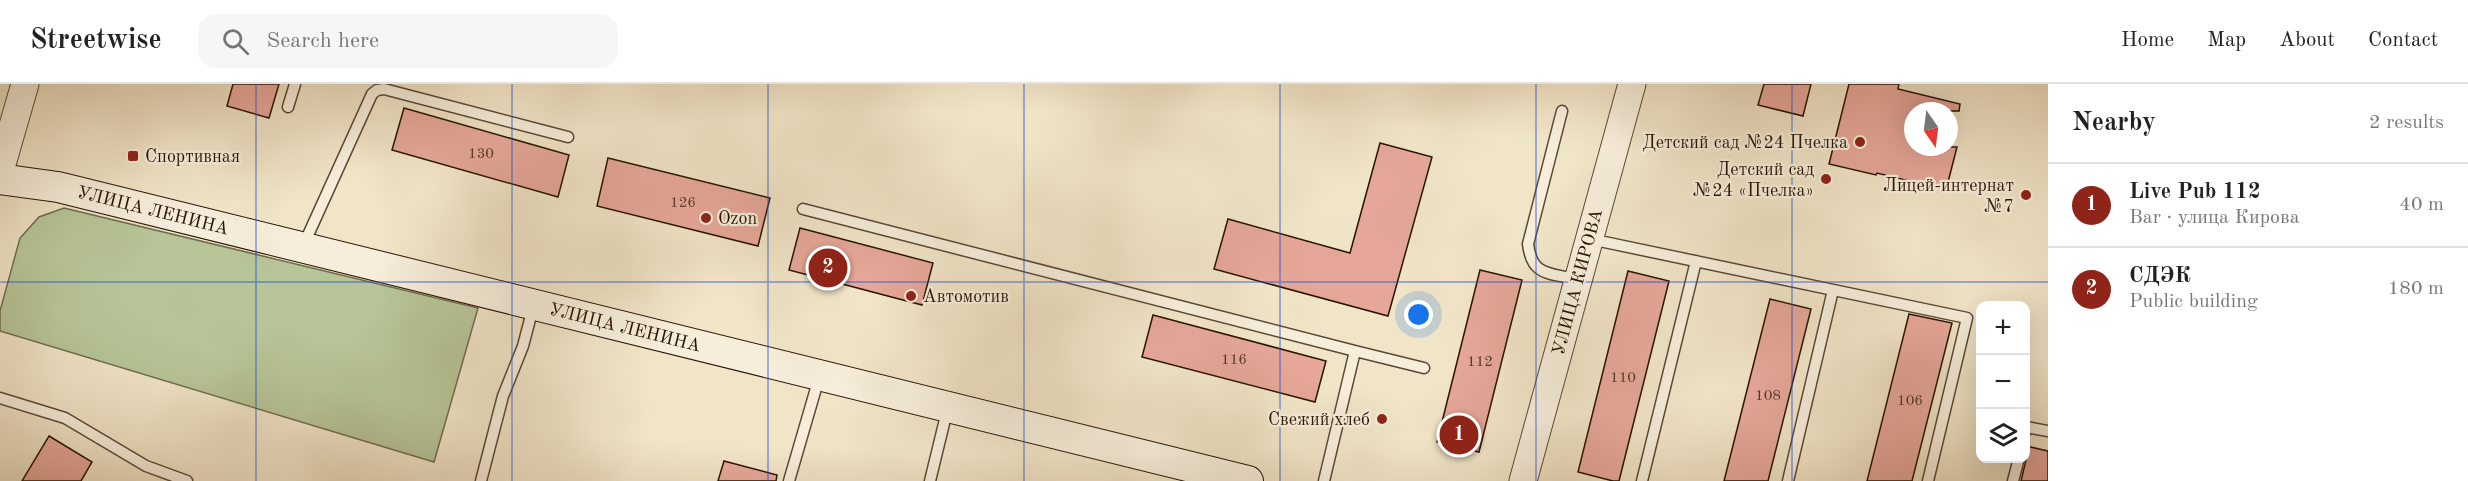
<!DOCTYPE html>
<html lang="en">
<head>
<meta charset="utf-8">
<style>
	:root { --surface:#fff; --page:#f6f6f6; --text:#222; --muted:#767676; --line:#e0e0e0; --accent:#8f2418 }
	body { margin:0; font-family:"Old Standard TT",serif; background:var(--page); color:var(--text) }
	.controls { position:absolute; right:18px; bottom:18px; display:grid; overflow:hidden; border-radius:12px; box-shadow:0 6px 24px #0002 }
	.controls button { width:54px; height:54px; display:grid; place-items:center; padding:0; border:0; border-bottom:2px solid var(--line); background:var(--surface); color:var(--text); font:30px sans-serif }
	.compass { position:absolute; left:1904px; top:18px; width:54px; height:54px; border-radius:50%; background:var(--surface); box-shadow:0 6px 24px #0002; rotate:166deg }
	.you { position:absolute; left:1419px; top:231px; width:21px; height:21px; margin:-15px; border:4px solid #fff; border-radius:50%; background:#1a73e8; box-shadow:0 0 0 9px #1a73e833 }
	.badge { display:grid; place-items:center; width:39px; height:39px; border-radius:50%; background:var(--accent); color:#fff; font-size:20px; font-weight:700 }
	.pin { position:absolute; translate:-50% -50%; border:3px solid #fff; box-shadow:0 2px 6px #0006 }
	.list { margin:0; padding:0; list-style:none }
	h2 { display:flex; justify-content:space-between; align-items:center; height:78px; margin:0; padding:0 24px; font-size:26px }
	h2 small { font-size:20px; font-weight:400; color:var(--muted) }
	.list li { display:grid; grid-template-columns:39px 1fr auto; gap:18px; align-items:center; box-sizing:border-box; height:84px; padding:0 24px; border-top:2px solid var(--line) }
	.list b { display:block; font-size:22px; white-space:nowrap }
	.list p { margin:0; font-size:20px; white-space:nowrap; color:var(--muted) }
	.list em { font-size:20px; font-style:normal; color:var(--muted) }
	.icon { flex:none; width:33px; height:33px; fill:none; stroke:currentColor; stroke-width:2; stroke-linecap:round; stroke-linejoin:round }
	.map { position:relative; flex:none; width:2048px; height:397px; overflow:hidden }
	header { display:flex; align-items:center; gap:36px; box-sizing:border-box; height:84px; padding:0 30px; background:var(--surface); border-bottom:2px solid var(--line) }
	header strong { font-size:28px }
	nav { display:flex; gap:33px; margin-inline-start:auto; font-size:21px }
	.search { width:420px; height:54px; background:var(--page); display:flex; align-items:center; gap:15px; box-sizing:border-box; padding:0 21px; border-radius:18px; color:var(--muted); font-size:22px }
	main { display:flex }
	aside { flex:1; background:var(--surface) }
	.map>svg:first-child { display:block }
	.green { fill:#b7c598; stroke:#706c4e; stroke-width:1.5 }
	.building { fill:#e6a799; stroke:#291403; stroke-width:1.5 }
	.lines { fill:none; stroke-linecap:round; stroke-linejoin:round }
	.service-casing { stroke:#5b4834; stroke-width:13 }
	.tertiary-casing { stroke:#5b4834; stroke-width:29 }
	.secondary-casing { stroke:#291403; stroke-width:32 }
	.service { stroke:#f6eedb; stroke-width:10 }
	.tertiary { stroke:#f6eedb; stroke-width:27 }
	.secondary { stroke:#f6eedb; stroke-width:30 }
	.grid { fill:none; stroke:#1d4ed8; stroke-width:1.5; stroke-opacity:0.55 }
	.poi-dot { fill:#8f2418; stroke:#f6eedb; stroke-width:2 }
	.labels { text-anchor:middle; stroke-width:4.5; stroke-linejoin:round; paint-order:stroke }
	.number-label { font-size:15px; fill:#583928 }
	.poi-label { font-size:18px; fill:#291403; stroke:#f6eedb; text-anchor:end }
	.street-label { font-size:18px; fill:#291403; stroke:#f6eedb }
</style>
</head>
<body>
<header>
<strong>Streetwise</strong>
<div class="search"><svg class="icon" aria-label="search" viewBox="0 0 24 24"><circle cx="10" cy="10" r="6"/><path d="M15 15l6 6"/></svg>Search here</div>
<nav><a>Home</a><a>Map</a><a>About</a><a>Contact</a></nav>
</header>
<main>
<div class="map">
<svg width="2048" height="397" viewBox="0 0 2048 397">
	<rect width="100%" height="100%" fill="#f1e5c8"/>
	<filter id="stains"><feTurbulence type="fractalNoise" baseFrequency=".00333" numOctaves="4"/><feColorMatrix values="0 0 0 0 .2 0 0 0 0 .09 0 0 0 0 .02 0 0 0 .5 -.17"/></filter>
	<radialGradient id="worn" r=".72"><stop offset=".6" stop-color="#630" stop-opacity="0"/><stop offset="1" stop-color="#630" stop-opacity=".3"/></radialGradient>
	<path class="green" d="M64,124L478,224L434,378L0,247V227L20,154L39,133Z"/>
	<path class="building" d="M233,0H279L269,34L227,22Z
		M1764,0H1811L1803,32L1758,21Z
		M1849,0H1899L1898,5L1960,20L1959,27H1913V63H1957L1946,106L1877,89L1876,91L1829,80Z
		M404,24L569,71L558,113L392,66Z
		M1380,59L1432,73L1388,232L1214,185L1228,135L1350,169Z
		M608,74L770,114L758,162L597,122Z
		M800,144L933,179L922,221L789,186Z
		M1480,186L1522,196L1479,368L1437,358Z
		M1628,187L1669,197L1619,397H1613L1578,388Z
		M1770,215L1811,225L1768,397H1724Z
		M1909,230L1952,239L1912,397H1867Z
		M1153,231L1326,277L1315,318L1142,273Z
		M49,352L92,378L81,397H22Z
		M2026,362L2048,367V397H2021L2026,376Z
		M724,377L777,391L776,397H718Z"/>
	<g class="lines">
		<g class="service-casing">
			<path id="service" d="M288,23L295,0
				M1562,27L1528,160C1532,193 1549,188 1577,196
				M803,125L1355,267
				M1590,155L1967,234L1928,397
				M304,160L372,10L377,6L384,5L568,53
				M0,314L65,334L146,382L187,397
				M2026,347V343L2048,347
				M481,397L503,312L523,262L533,224
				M789,397L819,294
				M930,397L948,323
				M1324,397L1355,267L1424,284
				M1642,397L1696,177
				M1788,397L1833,206
				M2013,397L2019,374"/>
		</g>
		<g class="tertiary-casing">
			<path id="tertiary" d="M0,87L25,0
				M1523,397L1632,0"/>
		</g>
		<g class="secondary-casing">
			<path id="secondary" d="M0,95L58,103L1248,397"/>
		</g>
		<use href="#service" class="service"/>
		<use href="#tertiary" class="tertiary"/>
		<use href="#secondary" class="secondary"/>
	</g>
	<path class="grid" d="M256,0V397M512,0V397M768,0V397M1024,0V397M1280,0V397M1536,0V397M1792,0V397M0,198H2048"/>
	<g class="poi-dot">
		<circle cx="1860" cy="58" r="6"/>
		<rect x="127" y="66" width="12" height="12" rx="3"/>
		<circle cx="1826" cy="95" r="6"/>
		<circle cx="2026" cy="111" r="6"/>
		<circle cx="706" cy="134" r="6"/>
		<circle cx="911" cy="212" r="6"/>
		<circle cx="1382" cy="335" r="6"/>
	</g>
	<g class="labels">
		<g class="number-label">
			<text x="481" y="74">130</text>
			<text x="683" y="123">126</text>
			<text x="1234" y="280">116</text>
			<text x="1480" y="282">112</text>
			<text x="1623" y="298">110</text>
			<text x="1768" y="316">108</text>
			<text x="1910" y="321">106</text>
		</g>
		<g class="poi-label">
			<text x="1848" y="64">Детский сад №24 Пчелка</text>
			<text x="145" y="78" text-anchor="start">Спортивная</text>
			<text x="1814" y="91">Детский сад<tspan x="1814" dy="21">№24 «Пчелка»</tspan></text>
			<text x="2014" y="107">Лицей-интернат<tspan x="2014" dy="21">№7</tspan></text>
			<text x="718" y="140" text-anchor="start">Ozon</text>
			<text x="923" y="218" text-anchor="start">Автомотив</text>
			<text x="1370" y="341">Свежий хлеб</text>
		</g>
		<g class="street-label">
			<text transform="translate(153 126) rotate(14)" y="6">УЛИЦА ЛЕНИНА</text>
			<text transform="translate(1577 198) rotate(-75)" y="6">УЛИЦА КИРОВА</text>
			<text transform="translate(625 243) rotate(14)" y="6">УЛИЦА ЛЕНИНА</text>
		</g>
	</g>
	<rect width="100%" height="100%" filter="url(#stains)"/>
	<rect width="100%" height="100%" fill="url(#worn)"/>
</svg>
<div class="controls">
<button>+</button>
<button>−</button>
<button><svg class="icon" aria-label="layers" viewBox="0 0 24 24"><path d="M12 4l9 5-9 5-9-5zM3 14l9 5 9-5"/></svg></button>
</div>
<svg class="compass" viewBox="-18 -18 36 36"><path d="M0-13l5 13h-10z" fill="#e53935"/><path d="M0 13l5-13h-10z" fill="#767676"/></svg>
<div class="you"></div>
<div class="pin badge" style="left:1459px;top:351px">1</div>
<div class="pin badge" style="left:828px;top:184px">2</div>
</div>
<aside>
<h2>Nearby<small>2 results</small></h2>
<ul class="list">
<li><span class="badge">1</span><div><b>Live Pub 112</b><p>Bar · улица Кирова</p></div><em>40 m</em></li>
<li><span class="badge">2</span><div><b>СДЭК</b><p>Public building</p></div><em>180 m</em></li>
</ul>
</aside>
</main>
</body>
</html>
